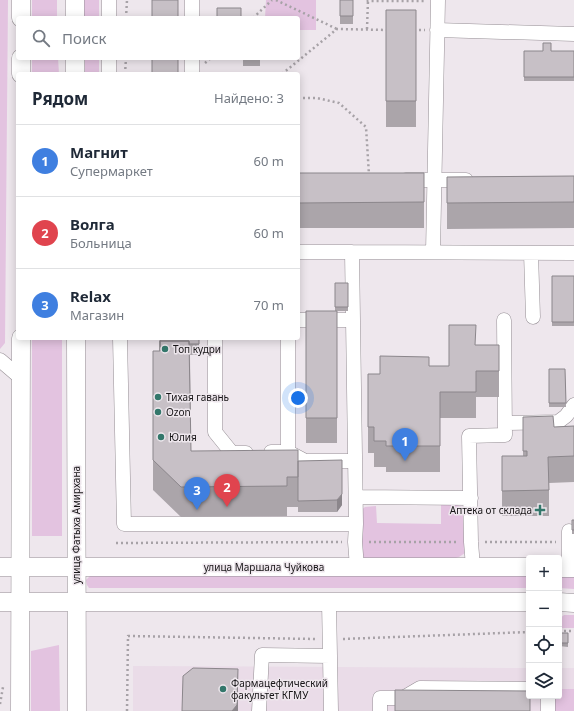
<!DOCTYPE html>
<html lang="ru">
<head>
<meta charset="utf-8">
<style>
	:root { --surface:#fff; --page:#f2f2f3; --text:#1f2937; --muted:#747a83; --line:#e0e1e3; --accent:#2563eb }
	body { margin:0; font-family:"Noto Sans",sans-serif; background:var(--page); color:var(--text) }
	.controls { position:absolute; right:12px; bottom:12px; display:grid; overflow:hidden; border-radius:4px; box-shadow:0 2px 10px #0003 }
	.controls button { width:36px; height:36px; display:grid; place-items:center; padding:0; border:0; border-bottom:1px solid var(--line); background:var(--surface); color:var(--text); font:20px sans-serif }
	.you { position:absolute; left:298px; top:398px; width:14px; height:14px; margin:-10px; border:3px solid #fff; border-radius:50%; background:#1a73e8; box-shadow:0 0 0 6px #1a73e833 }
	.badge { display:grid; place-items:center; width:26px; height:26px; border-radius:50%; background:var(--accent); color:#fff; font-size:13px; font-weight:700 }
	.pin { position:absolute; translate:-50% -33px; filter:drop-shadow(0 1px 2px #0008) }
	.pin::after { content:''; position:absolute; top:21px; width:14px; height:12px; background:inherit; clip-path:polygon(0 0,100% 0,50% 100%) }
	.list { margin:0; padding:0; list-style:none }
	h2 { display:flex; justify-content:space-between; align-items:center; height:52px; margin:0; padding:0 16px; font-size:17px }
	h2 small { font-size:13px; font-weight:400; color:var(--muted) }
	.list li { display:grid; grid-template-columns:26px 1fr auto; gap:12px; align-items:center; box-sizing:border-box; height:72px; padding:0 16px; border-top:1px solid var(--line) }
	.list b { display:block; font-size:15px; white-space:nowrap }
	.list p { margin:0; font-size:13px; white-space:nowrap; color:var(--muted) }
	.list em { font-size:13px; font-style:normal; color:var(--muted) }
	.icon { flex:none; width:22px; height:22px; fill:none; stroke:currentColor; stroke-width:2; stroke-linecap:round; stroke-linejoin:round }
	.map { position:relative; flex:none; width:574px; height:711px; overflow:hidden }
	.search { position:absolute; background:var(--surface); box-shadow:0 2px 10px #0003; left:16px; top:16px; width:284px; height:44px; display:flex; align-items:center; gap:10px; box-sizing:border-box; padding:0 14px; border-radius:4px; color:var(--muted); font-size:15px }
	.panel { position:absolute; background:var(--surface); box-shadow:0 2px 10px #0003; left:16px; top:72px; width:284px; height:268px; border-radius:4px }
	.map>svg:first-child { display:block }
	.built { fill:#eadce8 }
	.green { fill:#e3c3e0 }
	.lines { fill:none; stroke-linecap:round; stroke-linejoin:round }
	.minor-casing { stroke:#968f95; stroke-width:15 }
	.major-casing { stroke:#968f95; stroke-width:19 }
	.path { stroke:#a7a2a7; stroke-width:2.5; stroke-dasharray:2 3; stroke-linecap:butt }
	.minor { stroke:#fff; stroke-width:14 }
	.major { stroke:#fff; stroke-width:18 }
	.wall { fill:#aba5aa }
	.shaded-wall { fill:#8b868b }
	.building { fill:#c7c0c6; stroke:#8b868b }
	.poi-dot { fill:#33776b; stroke:#eee7ed; stroke-width:1.5 }
	.labels { text-anchor:middle; stroke-width:3; stroke-linejoin:round; paint-order:stroke }
	.poi-label { font-size:10px; fill:#161416; stroke:#eee7ed; text-anchor:start }
	.street-label { font-size:10px; fill:#161416; stroke:#eee7ed }
</style>
</head>
<body>
<div class="map">
<svg width="574" height="711" viewBox="0 0 574 711">
	<rect width="100%" height="100%" fill="#eee7ed"/>
	<path class="built" d="M133,666L529,668V696H559V668H574V711H133Z"/>
	<path class="green" d="M0,0H8L5,343L0,349Z
		M32,0H57V18H32Z
		M84,0H99V18H84Z
		M266,0H316V30H298V18H265Z
		M32,58H58L59,74H32Z
		M85,58H99V74H85Z
		M32,338H62V536H32Z
		M441,505H457L466,508L465,553L459,557L453,559L363,558L360,554V511L365,507L376,506L377,523L441,524Z
		M90,576H529V588H89L87,585L86,580Z
		M559,576H574V589L559,588Z
		M564,615H574V628H559V619Z
		M59,645L60,711H31V651Z
		M559,689H574V711H554V696H559Z"/>
	<g class="lines">
		<g class="minor-casing">
			<path id="minor" d="M109,0V18
				M192,0V18
				M437,30L574,34
				M109,58V74
				M192,58V74
				M406,180H466
				M298,252H352L574,253
				M352,252L356,524L355,542L357,567
				M433,252L438,0
				M531,253L533,317
				M298,320H353
				M120,338L124,524H356
				M215,338V432L232,453H246
				M0,360L21,378
				M505,423L558,422L566,416L574,405
				M271,452H288V338
				M288,452L305,461H355
				M356,497L471,498
				M569,531V568
				M473,567L471,542L469,436L505,435L504,320
				M329,602L331,711
				M259,711L262,655L330,656
				M380,711V698H403L420,688L529,689
				M548,711V696"/>
		</g>
		<g class="major-casing">
			<path id="major" d="M21,0V18
				M75,0V18
				M21,58V74
				M75,58V74
				M76,338L77,711
				M0,567H529
				M559,568H574
				M0,602H529
				M559,602L574,603
				M20,711L21,338"/>
		</g>
		<path class="path" d="M276,0L337,29
			M367,0L368,1H424
			M126,18L127,0
			M253,18L272,0
			M367,29L368,0
			M414,30H425
			M205,63L211,58
			M125,74L126,58
			M282,74L337,29L389,30
			M298,98H317L339,103L366,127L369,175
			M369,542H458
			M485,542H556
			M116,543L342,542
			M559,631H574
			M343,639L529,632
			M0,704L3,687
			M127,711L128,636L316,639"/>
		<use href="#minor" class="minor"/>
		<use href="#major" class="major"/>
	</g>
	<path class="wall" d="M340,0H353V24H340Z
		M386,10H416V127H386Z
		M524,51H574V81H524Z
		M243,58H260V66H243Z
		M298,173H424V228H298Z
		M574,176V228L447,229V177Z
		M552,276H574V326H552Z
		M335,283H348V311H337V443H306V311H335Z
		M199,338V355H190L191,451L298,461L342,505L337,512H298V507H287V516L181,517L153,490V351H160Z
		M476,345H499V397H476V418H440V472H386V467H374V453H368V374H380L429,366H449Z
		M549,369H565L566,407H549Z
		M523,417L554,427L574,426V482L549,483V516H502V456H523Z
		M572,520H574V534H572Z
		M559,633H568V647L559,646Z"/>
	<path class="shaded-wall" d="M342,494V505L337,512V500Z
		M238,669V711H232Z"/>
	<path class="building" d="M152,0H178V18H152Z
		M340,0H353V16H340Z
		M217,8H241V18H217Z
		M386,10H416V101H386Z
		M543,43H551V51H574V77H524V51H543Z
		M152,58H178V74H152Z
		M298,173H424V202L298,203Z
		M574,176V202L447,203V177Z
		M552,276H574V322H552Z
		M335,283H348V307H335Z
		M306,311H337V418H306Z
		M449,325H476L475,345H499V371H476V392H440V446H386V441H374V427H368V374H380V356L429,357V366H449Z
		M160,338H199V344H189V341H160V351Z
		M160,341H189L191,451L298,450V477H287V486L181,487L153,460V351H160Z
		M549,369H565L566,403H549Z
		M553,416L554,427L574,426V456L548,457L549,490L502,491V456H527V451H523V417Z
		M342,460V494L337,500L298,501V461Z
		M572,520H574V530H572Z
		M559,633H568V643H559Z
		M193,668L238,669L237,705L232,711H182L183,676Z
		M395,690L529,691V696H530V711H395Z"/>
	<g class="poi-dot">
		<circle cx="165" cy="349" r="4"/>
		<circle cx="158" cy="397" r="4"/>
		<circle cx="158" cy="412" r="4"/>
		<circle cx="161" cy="437" r="4"/>
		<path d="M538 504h4v4h4v4h-4v4h-4v-4h-4v-4h4z"/>
		<circle cx="223" cy="689" r="4"/>
	</g>
	<g class="labels">
		<g class="poi-label">
			<text x="173" y="353">Топ кудри</text>
			<text x="166" y="401">Тихая гавань</text>
			<text x="166" y="416">Ozon</text>
			<text x="169" y="441">Юлия</text>
			<text x="532" y="514" text-anchor="end">Аптека от склада</text>
			<text x="231" y="687">Фармацефтический<tspan x="231" dy="12">факультет КГМУ</tspan></text>
		</g>
		<g class="street-label">
			<text transform="translate(76 525) rotate(-90)" y="4">улица Фатыха Амирхана</text>
			<text x="264" y="571">улица Маршала Чуйкова</text>
		</g>
	</g>
</svg>
<div class="controls">
<button>+</button>
<button>−</button>
<button><svg class="icon" aria-label="locate" viewBox="0 0 24 24"><circle cx="12" cy="12" r="6"/><path d="M12 2v4M12 18v4M2 12h4M18 12h4"/></svg></button>
<button><svg class="icon" aria-label="layers" viewBox="0 0 24 24"><path d="M12 4l9 5-9 5-9-5zM3 14l9 5 9-5"/></svg></button>
</div>
<div class="you"></div>
<div class="pin badge" style="left:405px;top:461px;background:#3f7fe0">1</div>
<div class="pin badge" style="left:227px;top:507px;background:#e0444e">2</div>
<div class="pin badge" style="left:197px;top:510px;background:#3f7fe0">3</div>
<div class="search"><svg class="icon" aria-label="search" viewBox="0 0 24 24"><circle cx="10" cy="10" r="6"/><path d="M15 15l6 6"/></svg>Поиск</div>
<section class="panel">
<h2>Рядом<small>Найдено: 3</small></h2>
<ul class="list">
<li><span class="badge" style="background:#3f7fe0">1</span><div><b>Магнит</b><p>Супермаркет</p></div><em>60 m</em></li>
<li><span class="badge" style="background:#e0444e">2</span><div><b>Волга</b><p>Больница</p></div><em>60 m</em></li>
<li><span class="badge" style="background:#3f7fe0">3</span><div><b>Relax</b><p>Магазин</p></div><em>70 m</em></li>
</ul>
</section>
</div>
</body>
</html>
